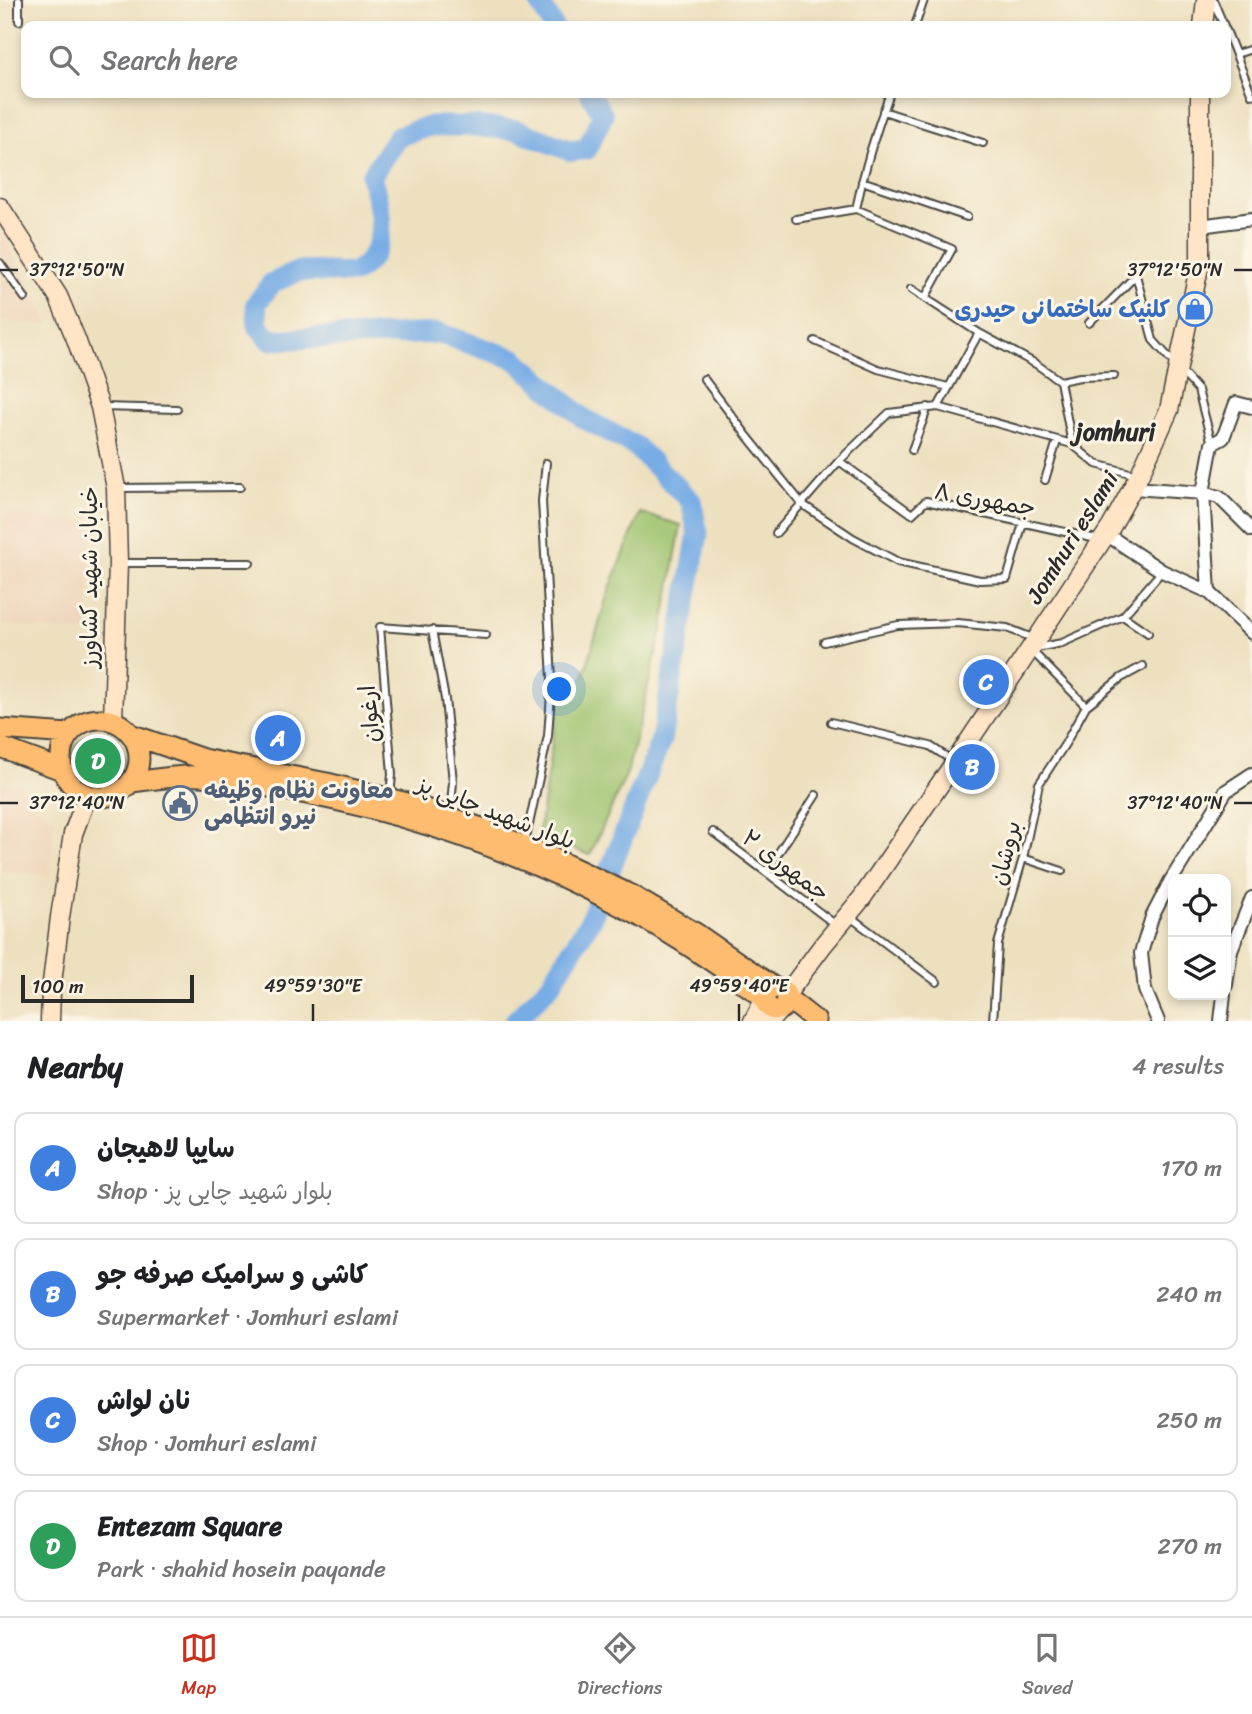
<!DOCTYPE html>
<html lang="en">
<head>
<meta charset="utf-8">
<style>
	:root { --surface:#fff; --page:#f2f2f2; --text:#202124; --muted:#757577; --line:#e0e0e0; --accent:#c8321e }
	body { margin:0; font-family:Sriracha,"Playpen Sans Arabic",sans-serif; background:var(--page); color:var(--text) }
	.controls { position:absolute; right:21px; bottom:21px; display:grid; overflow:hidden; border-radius:14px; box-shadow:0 4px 10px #0003 }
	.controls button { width:63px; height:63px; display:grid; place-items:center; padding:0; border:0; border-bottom:2px solid var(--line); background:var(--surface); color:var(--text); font:35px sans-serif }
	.scale { position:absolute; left:21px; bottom:18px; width:173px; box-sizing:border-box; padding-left:7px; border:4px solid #2b2b2b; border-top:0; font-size:19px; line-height:24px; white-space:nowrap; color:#2b2b2b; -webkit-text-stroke:5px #fcf5e5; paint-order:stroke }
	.you { position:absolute; left:560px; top:690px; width:24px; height:24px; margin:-18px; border:5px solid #fff; border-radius:50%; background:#1a73e8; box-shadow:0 0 0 10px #1a73e833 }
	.badge { display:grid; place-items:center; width:46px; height:46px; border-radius:50%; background:var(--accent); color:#fff; font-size:23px; font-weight:700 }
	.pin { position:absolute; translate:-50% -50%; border:4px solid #fff; box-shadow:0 2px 7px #0006 }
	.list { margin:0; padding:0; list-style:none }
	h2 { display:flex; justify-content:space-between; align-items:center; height:91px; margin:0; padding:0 28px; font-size:30px }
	h2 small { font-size:23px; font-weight:400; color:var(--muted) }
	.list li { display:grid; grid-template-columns:46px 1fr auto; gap:21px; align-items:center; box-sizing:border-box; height:112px; margin:0 14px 14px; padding:0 14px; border:2px solid var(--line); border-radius:14px }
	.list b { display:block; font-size:26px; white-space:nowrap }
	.list p { margin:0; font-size:23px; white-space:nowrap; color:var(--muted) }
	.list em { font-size:23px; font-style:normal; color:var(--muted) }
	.icon { flex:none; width:38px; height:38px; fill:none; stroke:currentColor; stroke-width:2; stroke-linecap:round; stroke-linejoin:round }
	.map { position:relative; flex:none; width:1252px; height:1021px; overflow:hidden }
	.search { position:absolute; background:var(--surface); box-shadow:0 4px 10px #0003; left:21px; right:21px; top:21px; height:77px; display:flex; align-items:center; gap:18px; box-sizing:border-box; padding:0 24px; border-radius:14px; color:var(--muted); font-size:26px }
	.sheet { height:595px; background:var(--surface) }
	nav { display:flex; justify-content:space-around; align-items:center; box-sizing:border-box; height:98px; border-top:2px solid var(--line); background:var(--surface); font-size:19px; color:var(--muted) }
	nav a { display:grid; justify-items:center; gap:4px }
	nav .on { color:var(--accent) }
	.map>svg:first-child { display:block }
	.built { fill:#efd6bb }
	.green { fill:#9fc36e; stroke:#65774c; stroke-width:2 }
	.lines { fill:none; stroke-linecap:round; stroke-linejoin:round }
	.river { stroke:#77ace5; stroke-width:21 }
	.lane-casing { stroke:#484641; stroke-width:10 }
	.street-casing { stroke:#484641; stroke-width:16 }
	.secondary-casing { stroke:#484641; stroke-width:21 }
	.primary-casing { stroke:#484641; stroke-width:23 }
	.lane { stroke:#fff; stroke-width:6 }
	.street { stroke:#fff; stroke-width:12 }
	.secondary { stroke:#ffe4c6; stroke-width:18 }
	.primary { stroke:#febc70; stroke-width:19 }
	.ticks { fill:none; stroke:#2b2b2b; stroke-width:2.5 }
	.labels { text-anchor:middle; stroke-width:6; stroke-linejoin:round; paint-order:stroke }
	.shop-label { font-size:23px; font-weight:bold; fill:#366cbe; stroke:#fcf5e5; text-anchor:end }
	.street-label { font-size:23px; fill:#2b2b2b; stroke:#fcf5e5 }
	.service-label { font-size:23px; font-weight:bold; fill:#4e5e75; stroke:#fcf5e5; text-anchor:start }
	.neighbourhood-label { font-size:24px; font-weight:bold; fill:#2b2b2b; stroke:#fcf5e5 }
	.ticks-label { font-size:18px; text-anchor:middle; fill:#2b2b2b; stroke:#fcf5e5; stroke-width:6; stroke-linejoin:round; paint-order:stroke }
</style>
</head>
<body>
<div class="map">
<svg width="1252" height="1021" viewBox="0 0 1252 1021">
	<rect width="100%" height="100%" fill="#fcf5e5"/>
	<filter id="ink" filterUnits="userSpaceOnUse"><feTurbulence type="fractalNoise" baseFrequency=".0143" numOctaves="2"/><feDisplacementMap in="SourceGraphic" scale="14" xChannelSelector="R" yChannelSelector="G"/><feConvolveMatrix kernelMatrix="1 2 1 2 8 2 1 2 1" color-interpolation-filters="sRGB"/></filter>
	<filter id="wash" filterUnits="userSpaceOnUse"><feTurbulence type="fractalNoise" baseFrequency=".00686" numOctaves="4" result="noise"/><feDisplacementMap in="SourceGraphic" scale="28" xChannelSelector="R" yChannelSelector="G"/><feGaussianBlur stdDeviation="1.57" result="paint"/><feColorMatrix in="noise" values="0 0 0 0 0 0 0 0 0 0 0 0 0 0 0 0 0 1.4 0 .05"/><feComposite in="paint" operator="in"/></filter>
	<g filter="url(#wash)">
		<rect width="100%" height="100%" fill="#ede0bf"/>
		<path class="built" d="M0,229L50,325L0,321Z
			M5,514L94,522L87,633L0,624V579Z
			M0,782L24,785L35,806L55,819L49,876L0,872Z"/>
		<path class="green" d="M640,513L681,525L664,621L627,773L590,855L538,837L562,678L583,679L607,596Z
			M72 759a26 26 0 1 1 52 0a26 26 0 1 1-52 0Z"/>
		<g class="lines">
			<path class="river" d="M538,0L553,26
				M515,1021L551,984L590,921L661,740L698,534L691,501L635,446L583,418L515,359L438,333L270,340L258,326L256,304L272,283L299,271L354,273C358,270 364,267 367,263C390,238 379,204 371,176L398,136L431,126H473L517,130L571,151L587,149L603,115L590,93"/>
		</g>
	</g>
	<g filter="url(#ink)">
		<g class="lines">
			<g class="lane-casing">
				<path id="lane" d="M19,0V21
					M1213,0L1224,26
					M915,26L924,0
					M1226,30L1252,95
					M1236,54L1252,49
					M883,111L983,143
					M862,181L967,217
					M856,209C864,170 876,130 890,93
					M796,219L856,209L952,249L925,298
					M0,263L25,298
					M911,289L979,333L1036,364L1060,381L1072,444L1096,464L1137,475
					M1089,323L1136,275L1153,340L1198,390L1212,444
					M815,341L878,369L948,387
					M704,379L748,437L802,504L853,538L898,562L980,580L1007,579L1023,523
					M1060,381L1080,377L1114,376
					M102,407L177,409
					M938,407L979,333
					M912,450L928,407
					M839,461L912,514L926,501L1101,540
					M1045,480L1057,441
					M118,488L240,487
					M776,533L839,461L889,413L938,407L1072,444
					M120,563H250
					M1123,616L1148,633
					M432,630L445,699L453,782L450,815
					M824,642L898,625L958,623L1007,628L1035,639
					M1036,648L1062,643L1123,616L1162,571
					M1031,650L1086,706
					M831,722L930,746L953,761
					M390,797L392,774L380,627L486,635
					M713,832L836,925
					M525,843L548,736L552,679L542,501L546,463
					M1023,858L1062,871
					M766,872L816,795
					M849,916L937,982
					M993,1021L998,944L1023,858L1039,784L1065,744L1086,706L1121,678L1143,666"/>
			</g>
			<g class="street-casing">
				<path id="street" d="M1200,226L1252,219
					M1133,488L1203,493L1212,444L1223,438L1236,403L1252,407
					M1252,530L1219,497L1203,493L1209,592L1252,633
					M1106,534L1162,571L1209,592
					M1226,985L1231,950L1252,898
					M1158,1021L1145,990L1141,953L1152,917L1170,882L1226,791L1252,774
					M1221,1021L1224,995"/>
			</g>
			<g class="secondary-casing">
				<path id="secondary" d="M1203,26L1206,0
					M0,207L58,296L76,339L100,407L116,488L118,563L113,721
					M786,995L823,945L862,898L955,762L1111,527L1139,476L1169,410L1200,263V93
					M50,1021L51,991L60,917L73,834L87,796
					M753,1021L764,1000
					M770,1021L780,1009"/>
			</g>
			<g class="primary-casing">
				<path id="primary" d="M61 758a39 39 0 1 1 78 0a39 39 0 1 1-78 0Z
					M0,729L69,734
					M133,735L203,759L327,783L411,804L487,830L553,858L629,894L697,934L775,988
					M0,747L62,770
					M132,782C152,780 183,774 201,776C225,778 250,784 274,788C397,809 511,848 621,906C672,932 718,966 765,998
					M765 999a11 11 0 1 1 22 0a11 11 0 1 1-22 0Z
					M787,998L816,1021"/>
			</g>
			<use href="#lane" class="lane"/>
			<use href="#street" class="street"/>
			<use href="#secondary" class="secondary"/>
			<use href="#primary" class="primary"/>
		</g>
	</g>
	<path class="ticks" d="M0,270H18M1234,270H1252M0,803H18M1234,803H1252M313,1004V1021M739,1004V1021"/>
	<defs>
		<g id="shop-ring" transform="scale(1.75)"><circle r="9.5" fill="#fcf5e5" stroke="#3f7fe0" stroke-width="1.5"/><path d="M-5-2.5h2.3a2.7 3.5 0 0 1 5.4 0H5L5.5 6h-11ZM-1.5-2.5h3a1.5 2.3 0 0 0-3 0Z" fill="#3f7fe0"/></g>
		<g id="civic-ring" transform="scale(1.75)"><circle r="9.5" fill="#fcf5e5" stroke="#5c6f8a" stroke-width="1.5"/><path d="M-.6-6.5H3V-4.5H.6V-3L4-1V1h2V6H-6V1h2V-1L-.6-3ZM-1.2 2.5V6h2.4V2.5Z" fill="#5c6f8a"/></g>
	</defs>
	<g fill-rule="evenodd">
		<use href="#shop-ring" x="1195" y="309"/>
		<use href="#civic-ring" x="180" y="803"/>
	</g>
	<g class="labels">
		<g class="shop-label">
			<text x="1170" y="317">کلنیک ساختمانی حیدری</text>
		</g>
		<g class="street-label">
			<text transform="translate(985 499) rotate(10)" y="8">جمهوری ۸</text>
			<text transform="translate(1072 537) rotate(-58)" y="8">Jomhuri eslami</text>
			<text transform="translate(89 577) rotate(-90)" y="8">خیابان شهید کشاورز</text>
			<text transform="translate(369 714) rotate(-95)" y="8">ارغوان</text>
			<text transform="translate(496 812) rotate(21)" y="8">بلوار شهید چایی پز</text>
			<text transform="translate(1005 853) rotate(-76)" y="8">بروشان</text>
			<text transform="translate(786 865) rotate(37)" y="8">جمهوری ۲</text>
		</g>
		<g class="service-label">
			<text x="204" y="798">معاونت نظام وظیفه<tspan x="204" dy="26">نیرو انتظامی</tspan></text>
		</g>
		<g class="neighbourhood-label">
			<text x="1115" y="440">jomhuri</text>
		</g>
	</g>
	<g class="ticks-label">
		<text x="77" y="276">37°12'50"N</text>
		<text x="1175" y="276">37°12'50"N</text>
		<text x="77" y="809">37°12'40"N</text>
		<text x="1175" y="809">37°12'40"N</text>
		<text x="313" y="992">49°59'30"E</text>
		<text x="739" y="992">49°59'40"E</text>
	</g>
</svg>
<div class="controls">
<button><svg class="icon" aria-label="locate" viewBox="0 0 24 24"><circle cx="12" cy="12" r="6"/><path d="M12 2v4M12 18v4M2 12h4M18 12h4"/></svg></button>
<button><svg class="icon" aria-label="layers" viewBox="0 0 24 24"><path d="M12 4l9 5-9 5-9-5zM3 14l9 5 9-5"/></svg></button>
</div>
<div class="scale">100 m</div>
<div class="you"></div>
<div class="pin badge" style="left:278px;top:738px;background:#3f7fe0">A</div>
<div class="pin badge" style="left:972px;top:767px;background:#3f7fe0">B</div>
<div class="pin badge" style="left:986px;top:682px;background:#3f7fe0">C</div>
<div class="pin badge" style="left:98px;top:761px;background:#2e9e5b">D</div>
<div class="search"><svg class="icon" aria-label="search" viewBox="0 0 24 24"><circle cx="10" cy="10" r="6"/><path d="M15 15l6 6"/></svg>Search here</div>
</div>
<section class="sheet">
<h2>Nearby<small>4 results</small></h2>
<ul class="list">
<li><span class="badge" style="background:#3f7fe0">A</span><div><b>سایپا لاهیجان</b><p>Shop · بلوار شهید چایی پز</p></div><em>170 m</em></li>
<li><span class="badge" style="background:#3f7fe0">B</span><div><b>کاشی و سرامیک صرفه جو</b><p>Supermarket · Jomhuri eslami</p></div><em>240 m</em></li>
<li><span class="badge" style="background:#3f7fe0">C</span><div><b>نان لواش</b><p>Shop · Jomhuri eslami</p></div><em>250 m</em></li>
<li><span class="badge" style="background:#2e9e5b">D</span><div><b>Entezam Square</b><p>Park · shahid hosein payande</p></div><em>270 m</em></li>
</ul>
</section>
<nav>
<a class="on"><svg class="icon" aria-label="map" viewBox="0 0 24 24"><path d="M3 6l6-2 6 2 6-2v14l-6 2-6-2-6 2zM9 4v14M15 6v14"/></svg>Map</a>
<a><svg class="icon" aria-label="directions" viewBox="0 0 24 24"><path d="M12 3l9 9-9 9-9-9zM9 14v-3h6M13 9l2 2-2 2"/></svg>Directions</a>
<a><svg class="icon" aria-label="saved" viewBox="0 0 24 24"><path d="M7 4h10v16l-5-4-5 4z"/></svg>Saved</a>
</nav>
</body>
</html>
